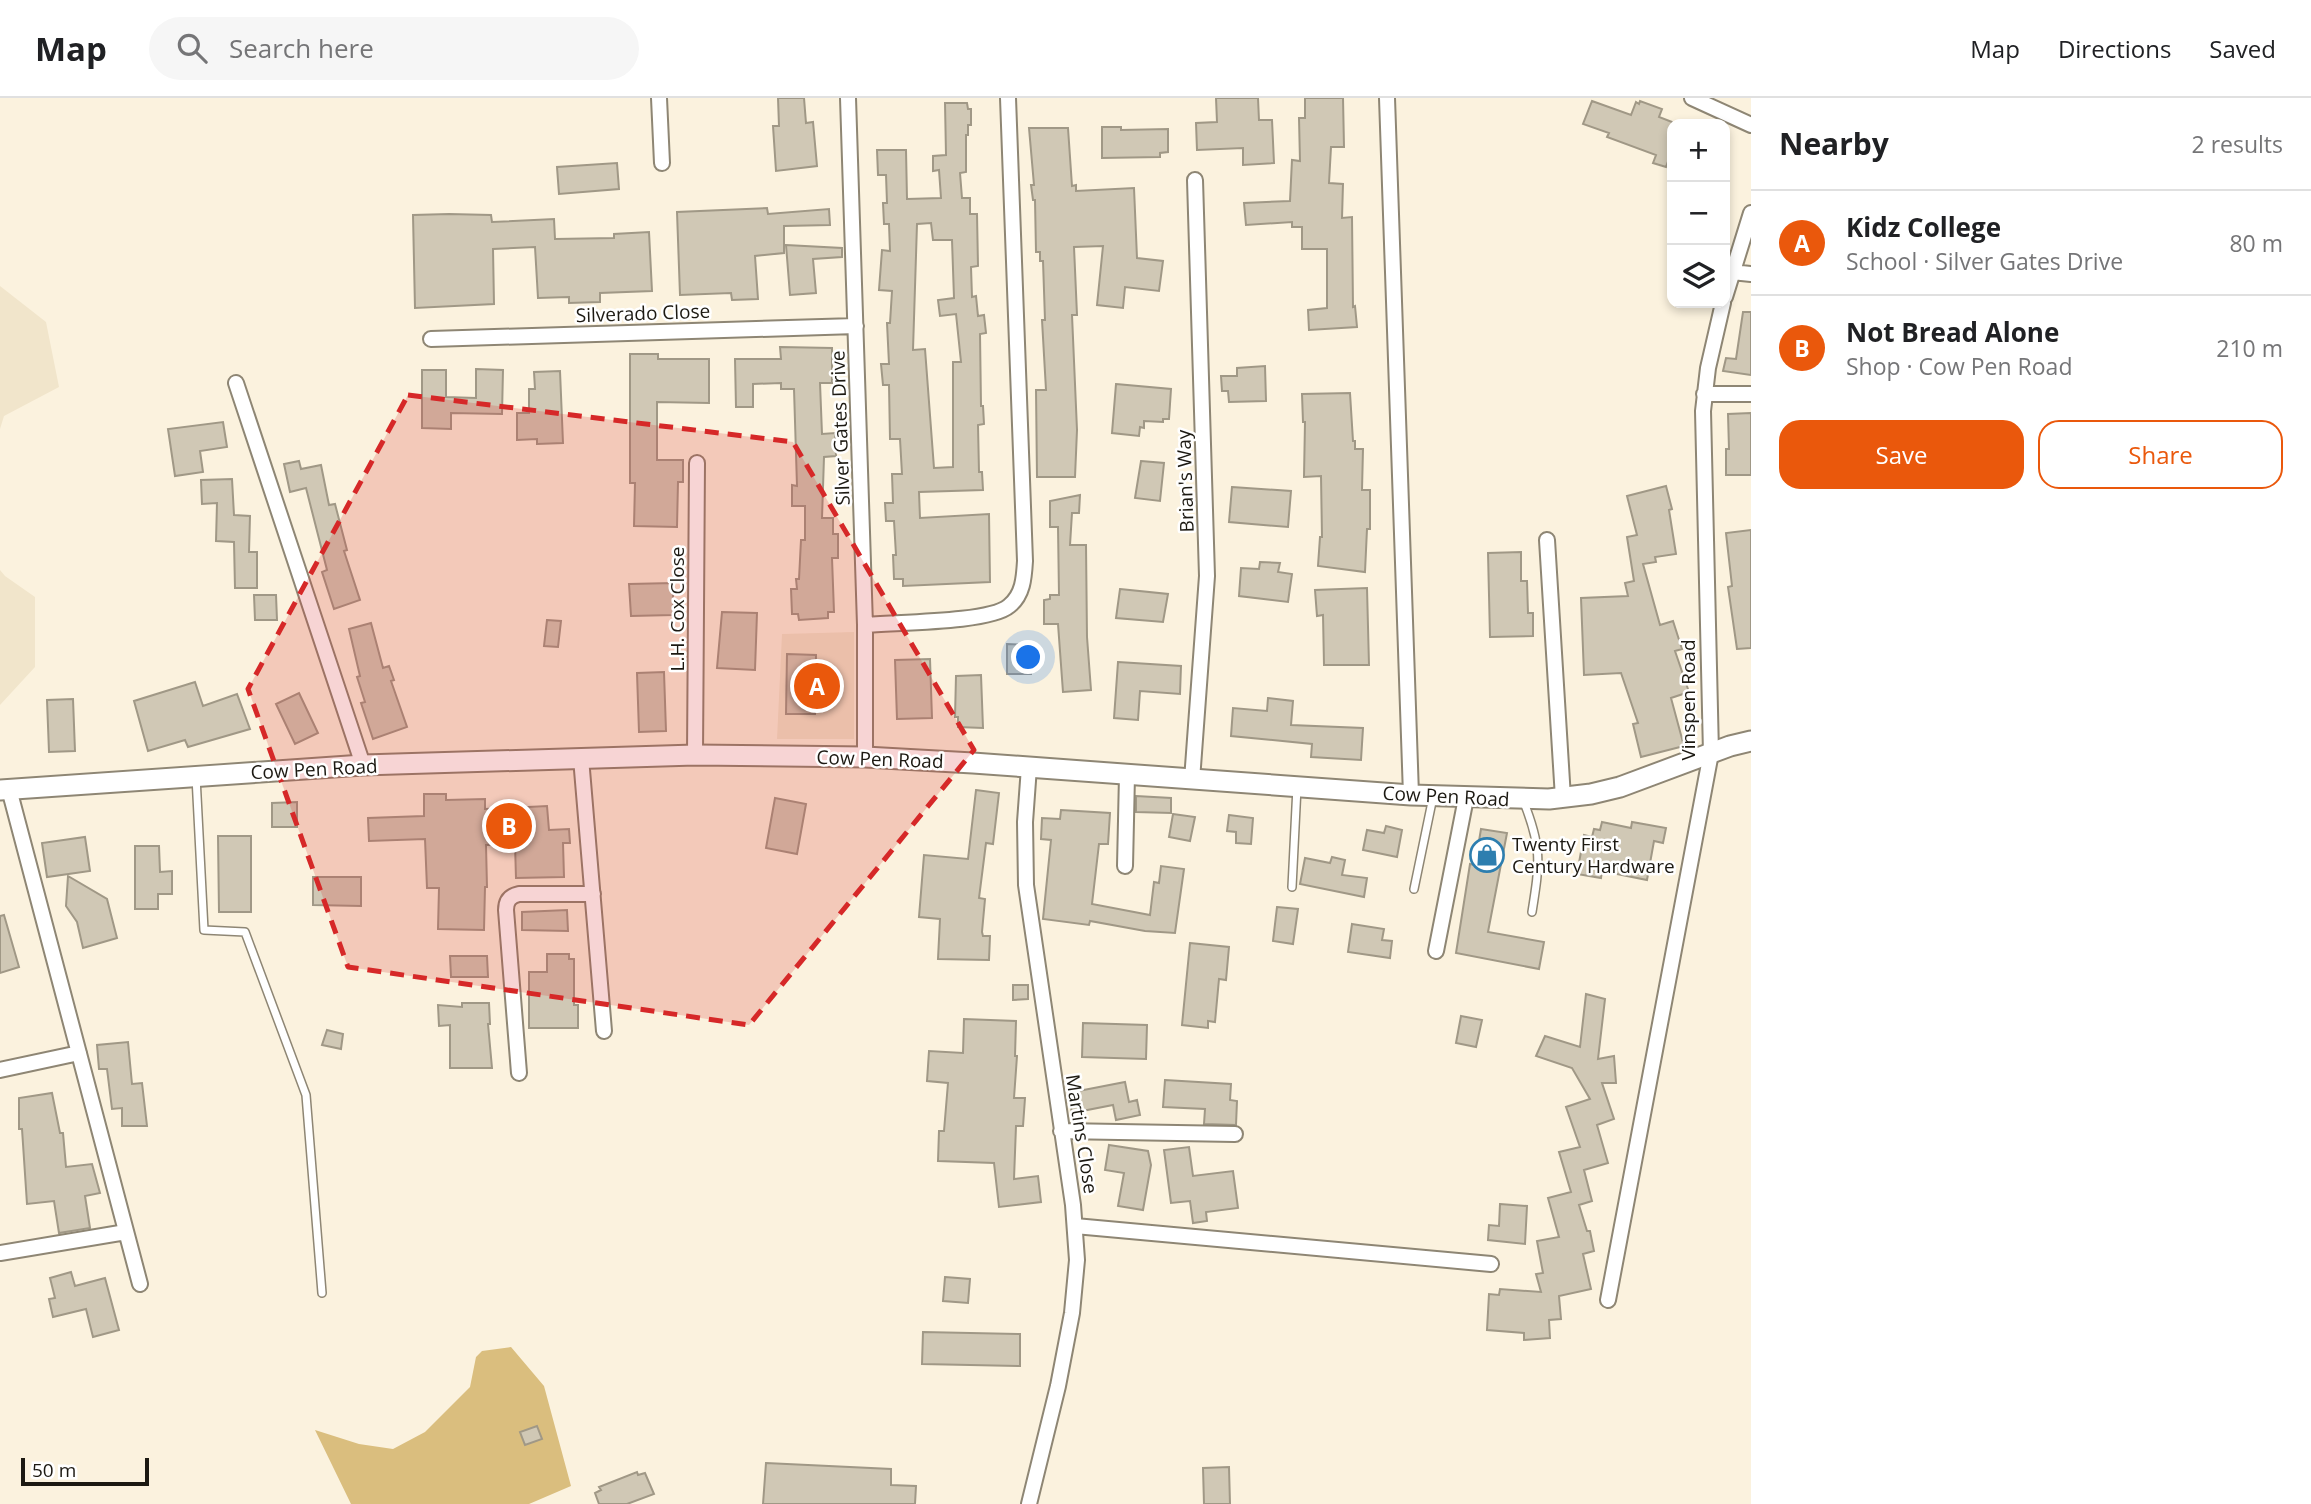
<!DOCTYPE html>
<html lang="en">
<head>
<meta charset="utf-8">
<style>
	:root { --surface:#fff; --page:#f6f6f6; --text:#202124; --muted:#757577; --line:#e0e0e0; --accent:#ea580c }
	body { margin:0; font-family:"Open Sans",sans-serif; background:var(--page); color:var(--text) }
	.controls { position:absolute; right:21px; top:21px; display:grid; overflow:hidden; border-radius:14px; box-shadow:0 4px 10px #0003 }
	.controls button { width:63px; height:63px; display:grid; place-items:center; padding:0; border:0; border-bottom:2px solid var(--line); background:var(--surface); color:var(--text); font:35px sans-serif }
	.scale { position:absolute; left:21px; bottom:18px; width:128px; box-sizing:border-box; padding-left:7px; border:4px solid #1c1912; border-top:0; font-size:19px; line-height:24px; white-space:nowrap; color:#1c1912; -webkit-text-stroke:5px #fff; paint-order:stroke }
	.you { position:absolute; left:1029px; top:560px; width:24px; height:24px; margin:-18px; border:5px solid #fff; border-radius:50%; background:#1a73e8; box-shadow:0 0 0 10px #1a73e833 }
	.badge { display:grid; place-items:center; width:46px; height:46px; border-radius:50%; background:var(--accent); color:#fff; font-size:23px; font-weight:700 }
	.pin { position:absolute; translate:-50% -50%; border:4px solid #fff; box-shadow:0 2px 7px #0006 }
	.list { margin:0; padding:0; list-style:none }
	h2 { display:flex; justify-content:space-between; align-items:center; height:91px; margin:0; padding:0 28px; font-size:30px }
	h2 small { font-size:23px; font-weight:400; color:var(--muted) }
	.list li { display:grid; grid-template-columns:46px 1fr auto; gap:21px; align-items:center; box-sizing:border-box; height:105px; padding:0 28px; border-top:2px solid var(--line) }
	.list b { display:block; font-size:26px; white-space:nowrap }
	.list p { margin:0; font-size:23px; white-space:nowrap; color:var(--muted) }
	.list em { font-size:23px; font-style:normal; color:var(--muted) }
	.actions { display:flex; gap:14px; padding:21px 28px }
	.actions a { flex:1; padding:16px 0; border:2px solid var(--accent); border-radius:21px; text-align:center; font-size:24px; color:var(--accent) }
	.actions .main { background:var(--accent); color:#fff }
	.icon { flex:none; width:38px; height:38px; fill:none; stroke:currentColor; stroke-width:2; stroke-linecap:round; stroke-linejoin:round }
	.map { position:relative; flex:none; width:1751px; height:1406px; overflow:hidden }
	header { display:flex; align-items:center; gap:42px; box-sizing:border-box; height:98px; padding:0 35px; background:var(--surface); border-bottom:2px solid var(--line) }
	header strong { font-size:33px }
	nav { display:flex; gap:38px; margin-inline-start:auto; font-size:24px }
	.search { width:490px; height:63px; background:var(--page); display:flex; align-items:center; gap:18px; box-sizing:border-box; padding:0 24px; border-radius:38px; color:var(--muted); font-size:26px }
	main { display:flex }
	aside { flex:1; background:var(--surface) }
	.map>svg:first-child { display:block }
	.built { fill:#f1e5cb }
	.green { fill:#dabe7e }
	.building { fill:#d0c8b5; stroke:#a09886; stroke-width:2; fill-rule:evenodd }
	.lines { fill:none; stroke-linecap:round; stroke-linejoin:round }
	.lane-casing { stroke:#8e8674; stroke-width:10 }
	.street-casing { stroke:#8e8674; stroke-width:18 }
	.secondary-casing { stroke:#8e8674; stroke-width:23 }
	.lane { stroke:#fff; stroke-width:7 }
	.street { stroke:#fff; stroke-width:14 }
	.secondary { stroke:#fff; stroke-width:19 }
	.marked { fill:#d62828; fill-opacity:0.2; stroke:#d62828; stroke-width:5; stroke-dasharray:14 9; stroke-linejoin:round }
	.labels { text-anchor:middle; stroke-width:5; stroke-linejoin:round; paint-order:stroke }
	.street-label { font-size:19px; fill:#1c1912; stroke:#fff }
	.poi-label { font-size:19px; fill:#1c1912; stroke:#fff; text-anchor:start }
</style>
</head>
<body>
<header>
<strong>Map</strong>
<div class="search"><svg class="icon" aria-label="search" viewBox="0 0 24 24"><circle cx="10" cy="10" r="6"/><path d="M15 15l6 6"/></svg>Search here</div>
<nav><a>Map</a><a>Directions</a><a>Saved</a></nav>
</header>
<main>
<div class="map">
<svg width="1751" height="1406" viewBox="0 0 1751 1406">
	<rect width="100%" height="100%" fill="#fbf2de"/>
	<path class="built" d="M0,188L46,224L59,289L4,318L0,331Z
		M0,472L5,478L35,499V569L0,607Z
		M854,534V641H777L782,536Z"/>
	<path class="green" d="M511,1249L544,1288L571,1388L529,1406H351L315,1332L359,1346L393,1351L425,1334L470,1289L476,1259L482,1253Z"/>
	<path class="building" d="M778,0H804L806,25L813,24L817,68L776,73L773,28H779Z
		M1216,0H1258L1259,22H1272L1274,65L1243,67V50L1197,52L1196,25L1217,24Z
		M1305,0H1343L1344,49H1331L1329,85L1343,86L1342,120L1352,119L1353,209L1355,208L1357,229L1309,232L1308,212L1327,210V151H1302V129H1292V124L1246,127L1244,105L1290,103L1292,62L1300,63L1299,20H1305Z
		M1592,3L1631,17L1636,4L1639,6L1640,3L1662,11L1659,19L1672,24V52L1666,69L1653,65L1656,57L1607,39L1609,35L1583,26Z
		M945,5H967L968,11H971V27H968V37H966V74L960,75L962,100H970V116H977L978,168L971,169L972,199L976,198L978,218L984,217L986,235L980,236L981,308H983L984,326L978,327L979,374H982L983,392L919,394L920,420L989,416L990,484L903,488V481H894L893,457H896L894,423H886L885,405H893L892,376H902L900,341H890L889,287H883L881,266H889L887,225H890L892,193L879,192L882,152L890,153L889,126H884L883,105H887L886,77H878L877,52H906L907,101L941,100L939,72L933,73V58L946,57ZM931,125L933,142H952L954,200L938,202L940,218L956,216L961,264H953V369L934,370L925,251L913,252L917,126Z
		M1102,29H1121V32L1168,31V54L1160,55V59L1102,60Z
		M1029,30H1068L1072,88L1076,87V93L1134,90L1137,160L1163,163L1159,193L1125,189L1123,210L1097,207L1103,148L1074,149L1077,217H1072L1077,332L1075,379H1037L1036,292H1046L1042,222H1045L1043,163H1040V154H1036L1035,102H1033L1031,87H1034Z
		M617,65L619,91L559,96L557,69Z
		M767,110L768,116L829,111L830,127L784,128V155L755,158L758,201L732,202L731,195L680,197L677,114Z
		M449,116L491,117L492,124L554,121L555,141L614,140V136L649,134L652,193L600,195V204L569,205V199L538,200L535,149L493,151L494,206L415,210L413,117Z
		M786,147L842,150V159L813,161L816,195L790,197Z
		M1743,214H1751V277L1723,273L1726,260L1736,261Z
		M780,249L832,250V285H820L822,336L835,335L836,358L824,359L822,420H833V436H838V460H832L834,514H828V520L799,522L798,516H792L791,491H797L796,481H799L801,442H805V408H792V387L797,388L794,291H781V285L753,286V309H736L735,261H781Z
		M630,256H658V261H709V305L657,304V362H683V384H678L677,429L634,428L635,385H630Z
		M1265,268L1266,303L1229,304L1228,293H1222L1221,278H1237V270Z
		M476,271L503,272L502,316L451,315V331L422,330V272H446V299L476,300Z
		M560,273L563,345L537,346V341L517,342V315H529V291H535L534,274Z
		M1116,286L1171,291L1169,321H1163V324L1144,323V330L1140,329L1139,338L1112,335Z
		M1350,295L1353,343H1355V351H1363L1362,392H1370V431H1367L1365,474L1318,468L1320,439H1322L1321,378L1304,379L1305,324H1303L1302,296Z
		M1751,315V377H1726V351H1729L1728,316Z
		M223,324L227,349L200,353L203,374L175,378L168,331Z
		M299,363L301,371L321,367L329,407L335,406L347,452L344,453L360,502L334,511L322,474L327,472L306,390L290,394L284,366Z
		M1141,363L1164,365L1160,403L1135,400Z
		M232,381L234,417L250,418L249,454H257V490H235L234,444L216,443L217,405L202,406L201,382Z
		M1666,388L1672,411L1669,412L1676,456L1655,459L1656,464L1643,466L1660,527L1673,523L1682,551L1675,553L1689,594L1671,600L1684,648L1641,659L1633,626L1638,625L1621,575L1584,577L1581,500L1628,498L1625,485L1634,483L1627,439L1637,437L1627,398Z
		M1232,389L1291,393L1288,429L1229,424Z
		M1080,397L1079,415H1072L1070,447H1086L1087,539L1091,592L1063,594L1058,526H1044V502L1050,501V497H1059L1058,429H1050V403Z
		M1751,432V550L1737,551L1728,489L1732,488L1726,435Z
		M1521,454V483H1527L1528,515H1533V538L1490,539L1488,455Z
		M1260,464L1280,465L1278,474L1292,476L1288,504L1239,498L1241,470L1259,471Z
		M673,485V517L631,518L629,486Z
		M1367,490L1369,567H1324L1323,517L1317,518L1315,492Z
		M1120,491L1168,496L1163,524L1116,520Z
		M254,497H276L277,522H255Z
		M722,514L757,515L755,572L717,570Z
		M547,522L561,523L558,549L544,548Z
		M371,525L383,570L389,568L394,582L391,583L407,629L373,641L361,605L365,604L357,579L360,578L349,531Z
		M1007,546L1032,547L1031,576H1007Z
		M787,556L816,557L815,616H786Z
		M930,561L932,620L897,621L895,562Z
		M1118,564L1181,568L1180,596L1140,593L1138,622L1114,620Z
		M664,574L666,633L639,634L637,575Z
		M981,577L983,630L958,629V619H955L956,578Z
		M195,584L203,608L237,596L250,631L188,649L185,642L148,653L134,603Z
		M299,595L318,635L295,646L276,606Z
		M1268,600L1293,603L1291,627L1363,630L1361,662L1311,659L1312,646L1231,638L1233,610L1267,613Z
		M73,601L75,653L49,654L47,602Z
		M976,692L999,695L993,746L986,745L979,800L985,801L982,834L983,838H990L989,862L938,861L940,821L919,819L924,757L968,761Z
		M424,696H446V702L485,701V711L547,708L549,732L569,731L570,745H563L564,779L516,780L515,746L486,747L487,789H485L484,832L438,831L439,790H427L425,741L369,743L368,720L424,718Z
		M1136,698L1171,700V715L1136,714Z
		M775,700L806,706L797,756L766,750Z
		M297,704V729H272V705Z
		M1061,712L1110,715L1108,746H1099L1092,806L1150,817L1154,784L1159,785L1161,768L1184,771L1175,835L1145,833L1090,823L1089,827L1043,821L1051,742L1041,741L1042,720L1060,721Z
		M1173,716L1195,719L1190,743L1169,739Z
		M1229,717L1253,720L1251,746L1236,745V734L1227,733Z
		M1602,724L1631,730L1632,724L1666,730L1663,745L1654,743L1647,782L1602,773L1601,780L1577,776L1584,737L1592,739L1594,731L1600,732Z
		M1386,728L1402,732L1397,759L1363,752L1367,732L1384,735Z
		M1481,731L1507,735L1488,834L1544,844L1539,871L1456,855L1470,766L1475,767Z
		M218,738H251V814H219Z
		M85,739L90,773L47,779L42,745Z
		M135,748H159L160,774L172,773V796H158V811H135Z
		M1332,759L1345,762L1342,777L1367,780L1364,799L1300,786L1305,760L1330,765Z
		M68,778L107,801L117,840L83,850L77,824L66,808Z
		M313,779H361V808L313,807Z
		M1277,809L1298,811L1293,846L1273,843Z
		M567,812L568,833L522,832V814Z
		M4,817L19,869L0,875V818Z
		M1352,826L1384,831L1382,842L1392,843L1390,860L1348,854Z
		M1190,845L1229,849L1226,882L1219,881L1215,924L1208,923V930L1182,927Z
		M547,856H569V861H574V907H578V930H529V874H547Z
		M450,858H487L488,879H451Z
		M1013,887H1028V901L1013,902Z
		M1586,896L1605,901L1598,961L1614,958L1616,985H1602L1614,1021L1597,1027L1608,1065L1584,1072L1592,1103L1579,1107L1587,1133H1590L1594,1153L1583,1156L1591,1191L1559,1198L1561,1221L1549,1222L1550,1240L1524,1242V1235L1487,1232L1489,1196L1499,1197L1500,1191L1541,1194L1536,1176L1543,1175L1537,1143L1559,1139L1548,1100L1571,1094L1559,1054L1580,1049L1566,1009L1590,1001L1572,970L1536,958L1545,938L1580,949Z
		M462,905H489L490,926H488L492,970H450V927L439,928L438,907L462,909Z
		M1461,918L1482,922L1476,949L1456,945Z
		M964,921L1016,923L1015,958H1017L1014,1000H1025L1023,1028H1016L1014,1081L1038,1078L1041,1104L999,1109L994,1065L938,1063L939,1033H944L948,985L927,983L929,953L963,955Z
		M1083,925L1147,927L1146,961L1082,959Z
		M327,932L343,936L341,951L322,947Z
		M128,944L132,986L142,985L147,1028H122V1010L112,1011L107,971H99L97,947Z
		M1165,982L1231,986L1230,1002L1237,1003L1236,1027L1204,1026L1205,1011L1163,1009Z
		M1125,984L1129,1004L1137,1002L1140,1017L1116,1022L1113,1007L1072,1015L1068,995Z
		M52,995L60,1035H63L66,1069L92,1066L100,1095L85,1098L90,1130L59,1135L54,1103L27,1106L22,1031H19V1000Z
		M1109,1047L1148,1053L1151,1067L1143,1112L1118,1108L1124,1075L1105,1072Z
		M1189,1049L1193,1078L1233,1073L1238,1110L1206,1114L1207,1123L1193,1125L1190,1103L1171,1105L1164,1052Z
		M1500,1106L1527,1108L1525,1146L1488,1142L1489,1127L1499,1128Z
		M71,1174L75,1188L105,1180L119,1232L93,1239L86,1211L53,1219L49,1201L55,1200L50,1180Z
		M945,1179L970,1181L968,1205L943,1203Z
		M923,1234L1020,1236V1268L922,1266Z
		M537,1328L542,1341L525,1347L520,1334Z
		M766,1365L891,1371V1387L916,1388L915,1406H763Z
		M1229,1369L1230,1406H1204L1203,1370Z
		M637,1374L638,1377L645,1375L654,1396L627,1406H599L595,1395L601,1392L599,1389Z"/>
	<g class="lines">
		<g class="lane-casing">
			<path id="lane" d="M196,679L204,832L245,834L306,997L322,1195
				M1523,702C1542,749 1540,764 1532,814
				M1292,789L1297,689
				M1414,791L1433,699"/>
		</g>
		<g class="street-casing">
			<path id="street" d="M659,0L662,65
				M848,0L865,527V659
				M1387,0L1411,697
				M1692,0L1751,27
				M1732,174L1751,176
				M1725,199L1751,115
				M431,241L856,228
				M236,285L363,667
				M1704,296H1751
				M1547,442L1563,700
				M865,527C895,524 989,525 1009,508C1023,497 1024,480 1025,463L1008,0
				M695,657L697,365
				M581,660L604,933
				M1029,669L1025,724L1026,787L1073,1107L1077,1162L1072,1215L1058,1288L1029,1406
				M1192,682L1207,478L1195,82
				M9,691L140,1186
				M1125,768L1127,677
				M1436,853L1466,700
				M0,972L79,955
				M519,975L506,812C506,803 510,798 519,796H593
				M1061,1033L1235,1036
				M1075,1128L1491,1166
				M0,1155L126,1134
				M1608,1202L1711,655L1703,313L1708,270L1723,205"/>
		</g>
		<g class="secondary-casing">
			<path id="secondary" d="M0,692L363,667L695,657L865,659L973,665L1411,697L1549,701L1591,696L1620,689L1730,648L1751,643"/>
		</g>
		<use href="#lane" class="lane"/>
		<use href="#street" class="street"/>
		<use href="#secondary" class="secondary"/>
	</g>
	<path class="marked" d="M408,297L793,344L974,652L749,927L348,869L248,591Z"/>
	<defs>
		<g id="shop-ring" transform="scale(1.75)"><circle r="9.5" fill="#fff" stroke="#2d7eaf" stroke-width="1.5"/><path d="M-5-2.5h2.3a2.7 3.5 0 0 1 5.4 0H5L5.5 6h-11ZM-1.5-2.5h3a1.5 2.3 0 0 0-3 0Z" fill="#2d7eaf"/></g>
	</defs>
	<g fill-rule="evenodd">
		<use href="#shop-ring" x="1487" y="757"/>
	</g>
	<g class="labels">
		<g class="street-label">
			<text transform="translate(643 215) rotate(-2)" y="7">Silverado Close</text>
			<text transform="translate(840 330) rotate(-92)" y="7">Silver Gates Drive</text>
			<text transform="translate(1185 383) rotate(-92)" y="7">Brian's Way</text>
			<text transform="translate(677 511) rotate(-90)" y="7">L.H. Cox Close</text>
			<text transform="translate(1688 602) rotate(-90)" y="7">Vinspen Road</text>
			<text transform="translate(880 661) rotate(2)" y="7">Cow Pen Road</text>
			<text transform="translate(314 671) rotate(-3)" y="7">Cow Pen Road</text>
			<text transform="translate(1446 698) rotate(3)" y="7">Cow Pen Road</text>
			<text transform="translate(1082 1036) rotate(81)" y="7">Martins Close</text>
		</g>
		<g class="poi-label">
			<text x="1512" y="753">Twenty First<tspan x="1512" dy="22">Century Hardware</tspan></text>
		</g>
	</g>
</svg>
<div class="controls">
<button>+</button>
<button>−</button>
<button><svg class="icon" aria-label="layers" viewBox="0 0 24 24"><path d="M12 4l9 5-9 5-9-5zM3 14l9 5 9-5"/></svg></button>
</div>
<div class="scale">50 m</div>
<div class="you"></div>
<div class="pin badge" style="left:817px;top:588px">A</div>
<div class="pin badge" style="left:509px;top:728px">B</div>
</div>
<aside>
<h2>Nearby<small>2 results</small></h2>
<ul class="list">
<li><span class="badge">A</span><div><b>Kidz College</b><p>School · Silver Gates Drive</p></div><em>80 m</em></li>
<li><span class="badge">B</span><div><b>Not Bread Alone</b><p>Shop · Cow Pen Road</p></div><em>210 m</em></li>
</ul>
<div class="actions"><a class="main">Save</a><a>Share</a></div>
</aside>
</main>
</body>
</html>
